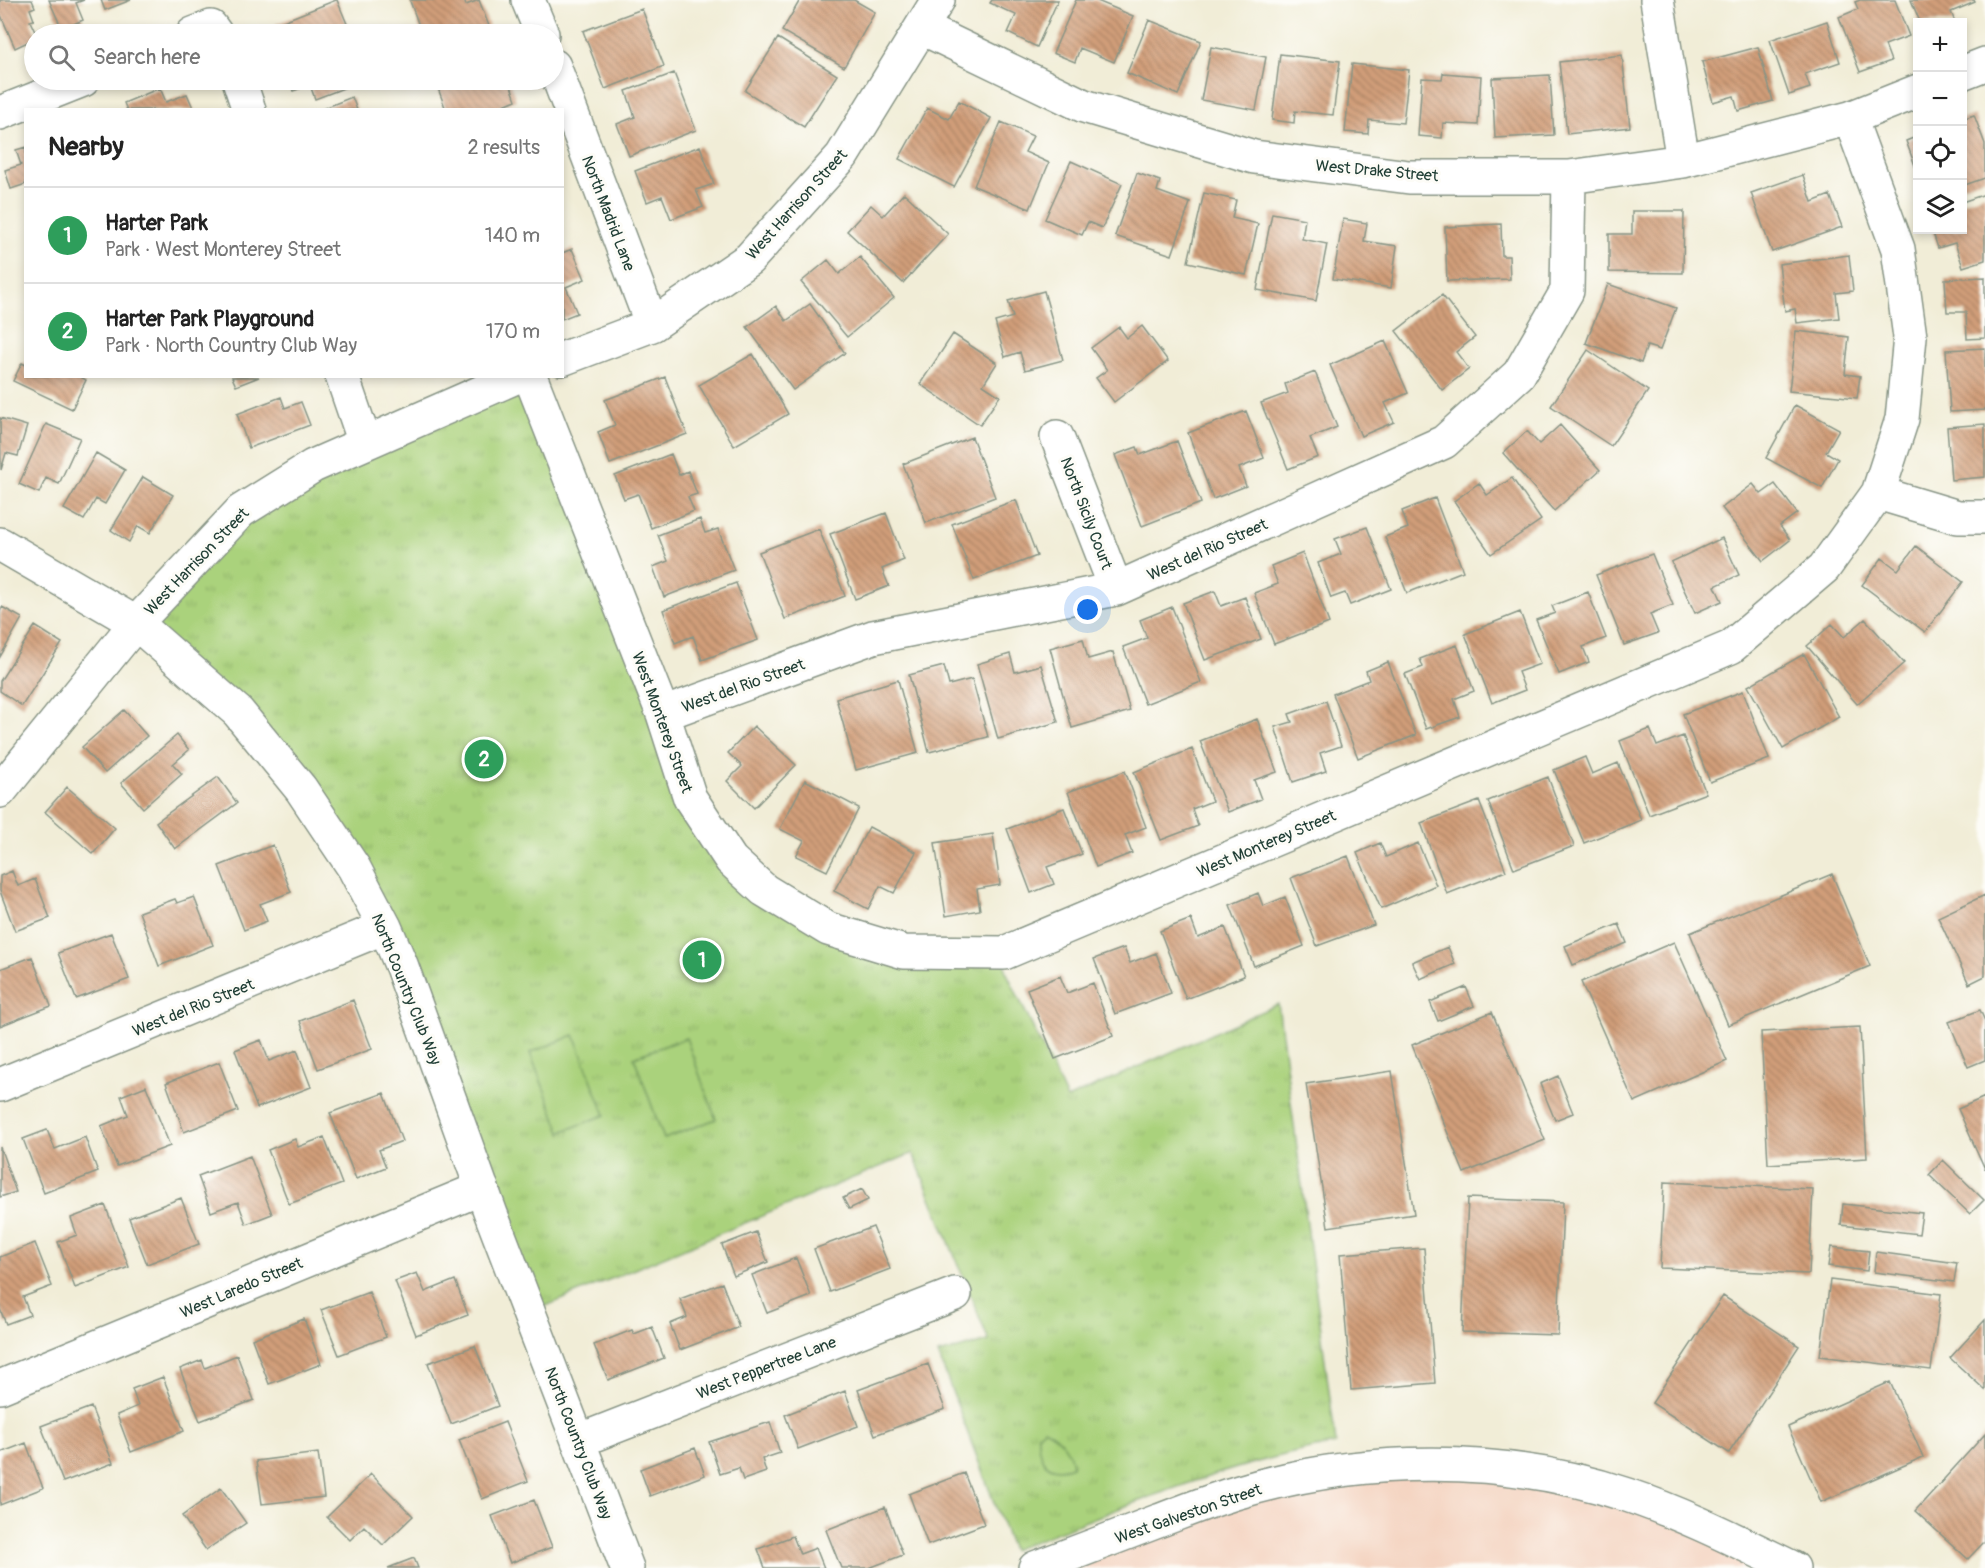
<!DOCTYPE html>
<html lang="en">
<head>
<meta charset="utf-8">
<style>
	:root { --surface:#fff; --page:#f2f2f2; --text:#222; --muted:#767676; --line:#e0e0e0; --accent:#111827 }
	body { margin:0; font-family:Pangolin,sans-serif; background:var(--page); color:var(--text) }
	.controls { position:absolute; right:18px; top:18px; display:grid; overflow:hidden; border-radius:0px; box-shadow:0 3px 9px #0003 }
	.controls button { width:54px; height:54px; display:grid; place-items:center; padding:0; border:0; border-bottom:2px solid var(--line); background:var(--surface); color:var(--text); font:30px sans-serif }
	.you { position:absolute; left:1088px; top:610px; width:21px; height:21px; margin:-15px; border:4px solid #fff; border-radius:50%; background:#1a73e8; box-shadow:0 0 0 9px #1a73e833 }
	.badge { display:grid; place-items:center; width:39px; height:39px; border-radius:50%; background:var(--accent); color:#fff; font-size:20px; font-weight:700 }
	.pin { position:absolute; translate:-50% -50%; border:3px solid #fff; box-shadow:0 2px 6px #0006 }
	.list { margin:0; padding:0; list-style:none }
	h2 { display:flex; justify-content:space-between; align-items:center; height:78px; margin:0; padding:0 24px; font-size:26px }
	h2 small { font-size:20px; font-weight:400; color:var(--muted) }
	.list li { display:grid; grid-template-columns:39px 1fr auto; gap:18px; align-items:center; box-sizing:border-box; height:96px; padding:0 24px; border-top:2px solid var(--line) }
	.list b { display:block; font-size:22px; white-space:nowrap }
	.list p { margin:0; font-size:20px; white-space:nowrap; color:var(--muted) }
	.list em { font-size:20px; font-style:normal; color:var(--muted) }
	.icon { flex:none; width:33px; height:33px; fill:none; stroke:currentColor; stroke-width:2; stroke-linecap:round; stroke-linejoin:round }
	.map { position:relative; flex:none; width:1985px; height:1568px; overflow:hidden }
	.search { position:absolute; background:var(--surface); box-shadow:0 3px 9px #0003; left:24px; top:24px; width:540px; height:66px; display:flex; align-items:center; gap:15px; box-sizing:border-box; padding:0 21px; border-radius:33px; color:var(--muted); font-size:22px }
	.panel { position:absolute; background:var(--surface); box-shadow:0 3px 9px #0003; left:24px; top:108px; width:540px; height:270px; border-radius:0px }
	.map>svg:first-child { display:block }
	.built { fill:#f4d3c0 }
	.park { fill:url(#park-tufts); stroke:#648858; stroke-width:1.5 }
	.pitch { fill:#aad27c; stroke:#648858; stroke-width:1.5 }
	.building { fill:url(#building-back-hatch) }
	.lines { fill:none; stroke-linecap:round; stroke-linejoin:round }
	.minor-casing { stroke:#889586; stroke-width:36 }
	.minor { stroke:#fff; stroke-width:33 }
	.labels { text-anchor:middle; stroke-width:6; stroke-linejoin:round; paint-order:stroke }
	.street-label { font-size:16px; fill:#1f3d34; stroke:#fdfcf7 }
</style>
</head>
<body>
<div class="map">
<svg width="1985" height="1568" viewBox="0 0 1985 1568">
	<defs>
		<pattern id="park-tufts" width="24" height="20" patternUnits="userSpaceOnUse" patternTransform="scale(1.5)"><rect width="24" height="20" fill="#aad27c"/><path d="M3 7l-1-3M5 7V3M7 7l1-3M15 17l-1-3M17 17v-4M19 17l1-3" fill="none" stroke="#92b56c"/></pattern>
		<pattern id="building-back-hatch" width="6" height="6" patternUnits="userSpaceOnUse" patternTransform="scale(1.5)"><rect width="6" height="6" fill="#d19e79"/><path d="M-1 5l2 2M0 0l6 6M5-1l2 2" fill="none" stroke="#a98264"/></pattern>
	</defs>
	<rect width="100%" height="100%" fill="#fdfcf7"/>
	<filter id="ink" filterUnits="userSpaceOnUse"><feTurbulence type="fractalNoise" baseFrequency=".0167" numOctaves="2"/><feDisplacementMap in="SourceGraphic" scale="12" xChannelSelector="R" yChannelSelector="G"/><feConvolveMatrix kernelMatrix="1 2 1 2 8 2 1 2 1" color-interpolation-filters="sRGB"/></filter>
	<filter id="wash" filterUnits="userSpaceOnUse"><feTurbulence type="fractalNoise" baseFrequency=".008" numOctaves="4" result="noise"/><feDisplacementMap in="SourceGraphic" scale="24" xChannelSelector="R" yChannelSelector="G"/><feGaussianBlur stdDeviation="1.35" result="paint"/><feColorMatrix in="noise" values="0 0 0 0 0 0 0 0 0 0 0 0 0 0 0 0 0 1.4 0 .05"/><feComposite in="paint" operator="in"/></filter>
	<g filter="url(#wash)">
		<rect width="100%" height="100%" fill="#f1edd7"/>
		<path class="built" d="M1513,1469L1791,1568H1035L1239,1492Z"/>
		<path class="park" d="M518,377L710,831L828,929L1004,953L1006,971L1067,1099L1278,1004L1336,1444C1224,1464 1118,1509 1012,1550L938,1354L989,1341L913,1153L529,1313L402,967L301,789L136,623L241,511Z"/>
		<path class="pitch" d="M574,1035L605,1115L561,1132L530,1053Z
			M686,1038L716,1119L664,1139L634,1057Z
			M1044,1429C1059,1436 1071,1450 1072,1466C1047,1476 1037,1458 1038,1435Z"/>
		<g id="blocks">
			<path class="building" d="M0,0H32L35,7L30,9L34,20L30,21L36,34L34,39L15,48L0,13Z
				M49,0H84L76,3L83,20L62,29Z
				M101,0H131L105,10Z
				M336,0H337L350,31L341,34H280L276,24Z
				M413,0H464L466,5L479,0L489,26L468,34H422L410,1Z
				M800,0H854L875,12L844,67L782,31Z
				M992,0H1058L1037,47L1008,33L1016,15L990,3Z
				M1076,0H1095L1133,16L1114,62L1080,48L1075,62L1053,53Z
				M1860,0H1895L1909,36L1885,45L1891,61L1860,72L1839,17L1858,9L1855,2Z
				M1911,0H1974L1975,2L1951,12L1955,22H1920Z
				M642,9L664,66L605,89L583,31Z
				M1149,20L1201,41L1178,95L1127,73Z
				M1827,21L1840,62L1805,74L1810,88L1789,95L1770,40Z
				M778,38L837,75L804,127L745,91Z
				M1211,47L1266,57L1256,110L1201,100Z
				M1758,47L1773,101L1738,111L1734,96L1713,102L1702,62Z
				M1280,54L1340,61L1333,115L1295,111L1294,123L1272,120Z
				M1622,55L1630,127L1567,134L1559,62Z
				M1352,64L1409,70L1403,123L1369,120L1368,134L1345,132Z
				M674,73L696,130L629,156L617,124L635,117L626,91Z
				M1443,73L1481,76L1478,125L1443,123L1442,138L1418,136L1422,78L1442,79Z
				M1550,75L1554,135L1495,138L1492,78Z
				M289,80H355L357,83L315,99L310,85L293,91Z
				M435,80H493V82L509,80L516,100L492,110H446Z
				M160,88L166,102L187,94L194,110H127L124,103Z
				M352,97L357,110H322V109Z
				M959,101L991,118L954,187L899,159L927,108L949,119Z
				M1974,115L1985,144V178L1962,186V119Z
				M1001,122L1033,136L1025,152L1049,163L1030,209L974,186Z
				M1918,136V171H1917L1906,141Z
				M700,146L714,184L696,190L703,207L671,219L662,196L647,202L635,171Z
				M26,147V184L11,189L5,170L21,165L16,150Z
				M1071,161L1122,184L1102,228L1088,222L1082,235L1045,219Z
				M1137,173L1160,181L1157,191L1190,203L1172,255L1115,236Z
				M1803,175L1812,202L1830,195L1842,227L1772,252L1751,193Z
				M904,193L948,234L903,283L847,231L871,205L883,216Z
				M1204,193L1236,200L1232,218L1258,224L1246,275L1188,262Z
				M1985,194V260L1963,267L1955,243L1938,248L1932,230H1962V202Z
				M1632,211H1684L1683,273L1609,272V234H1632Z
				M1272,213L1305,219L1302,239L1327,244L1316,301L1257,290Z
				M1343,219L1367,223L1364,241L1397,246L1391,288L1333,279Z
				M1501,224L1502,256H1509L1510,279L1447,281L1445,227Z
				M572,249L585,279L566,287L577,313L562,319V253Z
				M1849,255L1853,291L1836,293L1839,318L1797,323L1795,309L1785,311L1779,264Z
				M860,257L894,298L847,337L801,282L828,260L839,274Z
				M1985,277V338L1967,339L1966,312H1947L1945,279Z
				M1608,284L1676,308L1660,350L1647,346L1641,363L1586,343Z
				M1044,291L1063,360L1025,370L1020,352L1005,357L995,322L1013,317L1008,301Z
				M1442,295L1475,337L1456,352L1469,369L1442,390L1396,331Z
				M810,304L845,353L793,390L747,327L776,306L786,321Z
				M1142,326L1168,361L1114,402L1096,378L1107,370L1091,348L1119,327L1127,338Z
				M1796,331L1849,337L1845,374L1860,376L1857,398L1789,391Z
				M953,334L997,363L983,385L1000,396L980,425L920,384Z
				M1385,341L1408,393L1385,403L1394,422L1361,436L1330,365Z
				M1985,348V410L1950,412L1946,350Z
				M1588,350L1648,391L1611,446L1551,406Z
				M753,354L788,414L734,446L699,385Z
				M22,363L26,365V376H79L86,380L72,409L13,381Z
				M1315,372L1337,427L1310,438L1318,457L1288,469L1261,403L1288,393L1285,384Z
				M232,377H259L236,386Z
				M665,377L687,434L610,464L598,432L615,425L605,400Z
				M281,397L285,408L301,402L310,425L249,448L237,414Z
				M1795,405L1839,429L1826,452L1838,459L1822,488L1766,458Z
				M1246,411L1264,458L1239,468L1246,486L1213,499L1188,433Z
				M0,418L27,426L18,456L6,453L1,470Z
				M46,424L80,438L59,484L46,478L39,493L19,484Z
				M1985,424V477L1951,480L1947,427Z
				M1560,425L1600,470L1554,511L1503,453L1527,431L1539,444Z
				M972,437L995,497L926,523L903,464Z
				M1177,441L1201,503L1142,526L1115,455L1137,447L1140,455Z
				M96,453L125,470L105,504L96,499L84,520L64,509Z
				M671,454L679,475L688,471L697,494L688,497L694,511L651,528L638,494L624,499L615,476Z
				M143,477L173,495L150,533L138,526L129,542L111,530Z
				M1512,478L1541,520L1491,554L1454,501L1479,483L1487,495Z
				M1753,484L1761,494L1775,484L1797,513L1780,526L1790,540L1763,561L1722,508Z
				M1435,498L1463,571L1407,593L1385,537L1408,528L1402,511Z
				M1016,500L1037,556L974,580L952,524Z
				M886,513L904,560L882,569L889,586L855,599L830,534Z
				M700,519L705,533L718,529L734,570L664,597L653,567L668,561L658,535Z
				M1367,527L1391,589L1350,605L1345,593L1331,598L1318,563L1341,554L1335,539Z
				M819,529L845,596L785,619L759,552Z
				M1722,538L1739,575L1715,586L1722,601L1695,613L1671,562Z
				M1916,546L1963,582L1925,632L1862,585L1882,558L1898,570Z
				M1303,553L1329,623L1274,644L1254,593L1278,584L1271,566Z
				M1652,554L1673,605L1650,614L1658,633L1624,645L1596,575Z
				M736,583L758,640L702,660L693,636L675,643L663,610Z
				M1215,591L1221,606L1245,597L1261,639L1205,660L1183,603Z
				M1588,592L1606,638L1583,647L1589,662L1559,674L1536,620L1555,613L1552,606Z
				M2,607L22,618L0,657V612Z
				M1172,607L1201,682L1145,704L1123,647L1147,638L1140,620Z
				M1520,612L1540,664L1518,672L1525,690L1492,703L1465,634Z
				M1865,619L1904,663L1857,704L1807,646L1832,624L1844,637Z
				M35,626L62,643L22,706L0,691V681Z
				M1083,639L1088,659L1113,652L1130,711L1072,728L1050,648Z
				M1457,645L1474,691L1454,699L1460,717L1426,729L1405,674L1423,667L1420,659Z
				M1010,654L1015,672L1041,665L1058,722L998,739L977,664Z
				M1804,654L1839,717L1783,749L1748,686Z
				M1388,662L1416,735L1358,758L1333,694L1369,680L1366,671Z
				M944,666L949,685L972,679L988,737L929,752L909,675Z
				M898,680L918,753L856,770L836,698Z
				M1743,691L1769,759L1710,782L1683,714Z
				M1326,701L1341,746L1320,753L1326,771L1293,782L1275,727L1292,722L1289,714Z
				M124,710L147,736L105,773L82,747Z
				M1257,719L1277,772L1254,780L1261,799L1228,812L1200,741Z
				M754,726L796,765L754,808L727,781L742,766L728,753Z
				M1650,729L1657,746L1683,736L1706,793L1649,815L1620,741Z
				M177,735L189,750L173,764L182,774L143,808L121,783Z
				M1192,749L1212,801L1192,809L1198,826L1161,840L1134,772Z
				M1585,757L1592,774L1618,763L1641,820L1584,843L1554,770Z
				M1125,771L1146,827L1125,835L1132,853L1096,867L1068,792Z
				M218,777L237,803L175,849L156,822Z
				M1548,777L1574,846L1514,869L1488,801Z
				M805,780L859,808L827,871L796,856L804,841L780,829Z
				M67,787L115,828L93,854L45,812Z
				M1479,801L1506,871L1447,894L1421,823Z
				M1064,808L1082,854L1047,867L1054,884L1031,893L1007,829Z
				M869,827L916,852L894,893L880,886L868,909L834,891Z
				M993,834L1000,885L977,889L980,910L946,916L935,843Z
				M1380,843L1386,857L1418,843L1436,885L1381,909L1357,853Z
				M273,845L291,892L260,904L267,921L244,930L219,866Z
				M1348,856L1374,925L1317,946L1291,878Z
				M12,871L18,886L35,879L50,918L15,931L0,891V876Z
				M1832,874L1870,966L1728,1025L1690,933Z
				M1258,893L1263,906L1285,897L1304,946L1254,966L1230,905Z
				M1985,895V976L1969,984L1938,917Z
				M194,897L213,945L159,966L139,912L175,899L177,903Z
				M1191,919L1198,938L1225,927L1244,976L1186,999L1160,931Z
				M1619,924L1627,943L1573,965L1565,946Z
				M111,933L129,979L76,999L58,953Z
				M1674,942L1727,1061L1634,1102L1581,982Z
				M1448,947L1455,964L1420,979L1412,962Z
				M1124,948L1130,963L1156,953L1171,993L1115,1014L1094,959Z
				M32,957L51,1006L0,1026V969Z
				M1060,976L1067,993L1093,983L1113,1036L1055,1059L1027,989Z
				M1466,987L1474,1006L1438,1021L1430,1002Z
				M353,1000L372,1049L318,1069L300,1021Z
				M1980,1010L1985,1021V1060L1968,1067L1949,1022Z
				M1492,1012L1545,1140L1464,1173L1412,1045Z
				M1860,1027L1867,1158L1768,1164L1761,1032Z
				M261,1040L269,1061L297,1050L311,1087L257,1108L235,1050Z
				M219,1062L238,1111L184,1132L166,1083Z
				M1392,1071L1414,1214L1328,1227L1306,1084Z
				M1558,1076L1573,1113L1555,1120L1540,1084Z
				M146,1086L170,1146L117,1166L101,1126L128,1115L121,1096Z
				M384,1093L402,1141L379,1150L386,1167L356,1179L330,1113Z
				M1985,1097V1169L1958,1109Z
				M47,1130L55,1149L85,1137L98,1172L44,1193L23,1139Z
				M324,1137L342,1184L289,1204L268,1150L295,1139L298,1147Z
				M0,1147L16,1192L0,1197Z
				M250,1156L272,1214L246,1224L238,1202L211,1212L198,1176Z
				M1943,1160L1984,1200L1970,1214L1929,1175Z
				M1664,1182L1813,1189L1809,1274L1660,1268Z
				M862,1189L868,1200L849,1209L843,1198Z
				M181,1198L199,1244L147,1264L129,1218Z
				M1468,1198L1563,1202L1558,1335L1462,1332Z
				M1843,1204L1922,1213L1919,1234L1841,1225Z
				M105,1205L129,1267L75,1288L58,1242L77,1235L71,1218Z
				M873,1227L890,1269L830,1292L814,1249Z
				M756,1232L768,1262L734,1276L722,1245Z
				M35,1243L52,1286L23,1297L30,1315L6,1324L0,1309V1257Z
				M1831,1247L1869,1251L1867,1271L1828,1266Z
				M1424,1248L1435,1383L1351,1390L1340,1254Z
				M1876,1252L1957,1263L1954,1282L1874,1272Z
				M796,1258L811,1296L767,1313L752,1275Z
				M417,1273L425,1292L455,1280L468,1315L416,1335L395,1281Z
				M1830,1280L1941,1294L1931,1370L1820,1356Z
				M722,1283L739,1327L680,1350L670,1324L687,1317L680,1299Z
				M369,1292L386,1337L339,1355L321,1310Z
				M1723,1296L1799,1346L1729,1453L1652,1403Z
				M304,1319L321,1364L269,1384L252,1339Z
				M1985,1320V1390L1950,1358Z
				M652,1327L664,1358L608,1380L594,1345L632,1330L634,1334Z
				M475,1346L498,1406L451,1424L428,1363Z
				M237,1355L254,1400L200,1421L180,1369L202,1360L205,1368Z
				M928,1364L945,1409L875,1435L858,1390Z
				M163,1377L184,1431L131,1452L117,1415L138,1406L132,1389Z
				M1890,1382L1923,1457L1821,1502L1788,1427Z
				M845,1391L858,1426L798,1449L785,1415Z
				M91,1407L113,1463L63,1482L41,1426Z
				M505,1422L528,1481L482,1499L459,1440Z
				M770,1422L780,1453L762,1459L766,1472L743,1480L739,1468L720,1474L709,1442Z
				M1985,1434V1541L1968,1559L1915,1511Z
				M26,1443L43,1488L0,1505V1453Z
				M695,1448L705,1475L650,1496L640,1469Z
				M318,1453L324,1497L262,1504L256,1461Z
				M964,1473L984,1524L928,1545L909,1494Z
				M371,1474L413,1516L383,1545L364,1526L350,1540L327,1517Z
				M221,1488L246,1523L206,1550L182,1516Z
				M534,1500L552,1547L510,1563L492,1516Z
				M885,1507L903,1555L869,1568H841L826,1530Z
				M793,1536L800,1554L816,1548L824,1568H765L758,1549Z
				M414,1558L418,1568H388Z"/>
		</g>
	</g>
	<g filter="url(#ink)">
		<use href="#blocks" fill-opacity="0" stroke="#889586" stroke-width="1.5"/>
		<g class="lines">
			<g class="minor-casing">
				<path id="minor" d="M528,0L542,34
					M1657,0L1683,161
					M922,28L1084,106L1254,157L1409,177H1569L1683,161L1850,118L1918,91
					M193,34L211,27L216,34
					M554,66L652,325
					M1962,73L1985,64
					M239,80L249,110
					M0,113L83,80
					M562,359L652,325L749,259L842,156L938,0
					M342,376L365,443
					M530,376L663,714L690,798L731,860L764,890L828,929L904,952L1004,953L1731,647L1824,568L1878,493L1902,419L1910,337L1898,249L1850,118
					M1057,437L1116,589
					M1878,493L1958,517H1985
					M0,544L136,623L238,712L301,789L354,868L385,927L402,967L491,1214L627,1568
					M663,714L873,637L1116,589L1444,442L1519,374L1567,291L1569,177
					M0,791L136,623L241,511L313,466L518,376
					M0,1085L385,927
					M0,1387L482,1188
					M578,1441L955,1294
					M1035,1568C1076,1552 1117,1537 1158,1521C1185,1511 1211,1500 1239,1492C1362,1455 1505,1454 1627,1495C1684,1514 1739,1542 1793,1568"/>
			</g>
			<use href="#minor" class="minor"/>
		</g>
	</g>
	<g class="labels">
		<g class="street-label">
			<text transform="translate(1377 170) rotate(5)" y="6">West Drake Street</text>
			<text transform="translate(796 204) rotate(-48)" y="6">West Harrison Street</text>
			<text transform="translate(609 213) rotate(69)" y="6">North Madrid Lane</text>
			<text transform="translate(1087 513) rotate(69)" y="6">North Sicily Court</text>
			<text transform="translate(1207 549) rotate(-24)" y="6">West del Rio Street</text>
			<text transform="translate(196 561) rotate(-46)" y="6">West Harrison Street</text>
			<text transform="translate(743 685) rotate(-20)" y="6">West del Rio Street</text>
			<text transform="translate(663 722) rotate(70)" y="6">West Monterey Street</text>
			<text transform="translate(1266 843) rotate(-23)" y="6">West Monterey Street</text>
			<text transform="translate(407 989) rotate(68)" y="6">North Country Club Way</text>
			<text transform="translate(193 1007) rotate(-22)" y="6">West del Rio Street</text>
			<text transform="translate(241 1287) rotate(-23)" y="6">West Laredo Street</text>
			<text transform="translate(766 1367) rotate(-21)" y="6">West Peppertree Lane</text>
			<text transform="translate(579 1443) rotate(69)" y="6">North Country Club Way</text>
			<text transform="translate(1188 1513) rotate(-19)" y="6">West Galveston Street</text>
		</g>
	</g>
</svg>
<div class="controls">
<button>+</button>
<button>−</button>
<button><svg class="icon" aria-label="locate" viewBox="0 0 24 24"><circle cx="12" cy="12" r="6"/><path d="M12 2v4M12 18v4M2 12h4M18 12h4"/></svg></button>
<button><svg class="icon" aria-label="layers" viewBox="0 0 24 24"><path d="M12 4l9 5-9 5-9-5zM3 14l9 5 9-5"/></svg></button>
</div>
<div class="you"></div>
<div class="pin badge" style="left:702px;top:960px;background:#2e9e5b">1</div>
<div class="pin badge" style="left:484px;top:759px;background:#2e9e5b">2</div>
<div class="search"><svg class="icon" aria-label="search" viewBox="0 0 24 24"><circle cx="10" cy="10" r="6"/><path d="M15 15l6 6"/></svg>Search here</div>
<section class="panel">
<h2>Nearby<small>2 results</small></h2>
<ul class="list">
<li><span class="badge" style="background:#2e9e5b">1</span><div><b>Harter Park</b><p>Park · West Monterey Street</p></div><em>140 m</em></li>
<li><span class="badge" style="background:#2e9e5b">2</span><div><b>Harter Park Playground</b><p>Park · North Country Club Way</p></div><em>170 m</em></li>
</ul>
</section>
</div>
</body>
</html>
